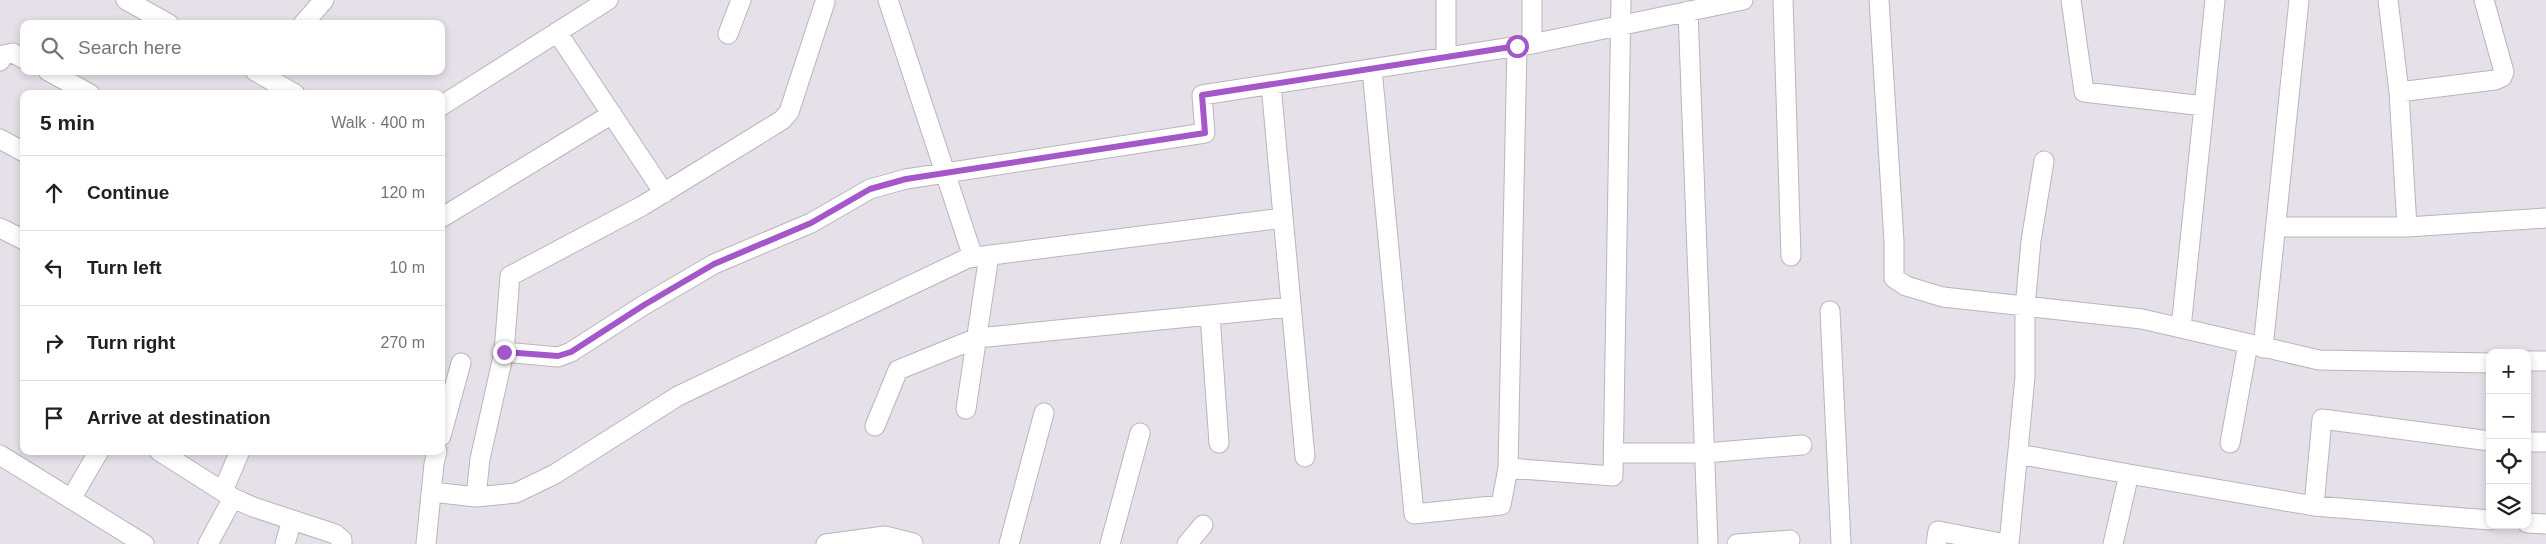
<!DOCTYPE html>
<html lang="en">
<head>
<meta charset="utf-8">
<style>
	:root { --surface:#fff; --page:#f2f2f2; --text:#202124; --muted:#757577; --line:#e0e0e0 }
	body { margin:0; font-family:Helvetica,sans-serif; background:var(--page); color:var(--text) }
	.controls { position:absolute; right:15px; bottom:15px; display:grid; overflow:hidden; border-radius:10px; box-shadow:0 2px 8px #0003 }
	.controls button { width:45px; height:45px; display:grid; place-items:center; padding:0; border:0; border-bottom:1px solid var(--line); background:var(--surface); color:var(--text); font:25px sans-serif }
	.stop { position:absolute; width:15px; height:15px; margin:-11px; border:4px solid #a357c9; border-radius:50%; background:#fff }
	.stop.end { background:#a357c9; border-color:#fff; box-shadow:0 1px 5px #0008 }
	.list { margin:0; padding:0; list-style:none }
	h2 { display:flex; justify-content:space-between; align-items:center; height:65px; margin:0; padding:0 20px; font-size:21px }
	h2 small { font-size:16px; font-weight:400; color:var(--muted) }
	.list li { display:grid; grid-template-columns:32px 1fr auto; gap:15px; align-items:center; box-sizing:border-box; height:75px; padding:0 20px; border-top:1px solid var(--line) }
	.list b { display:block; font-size:19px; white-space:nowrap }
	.list em { font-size:16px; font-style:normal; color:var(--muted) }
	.icon { flex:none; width:28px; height:28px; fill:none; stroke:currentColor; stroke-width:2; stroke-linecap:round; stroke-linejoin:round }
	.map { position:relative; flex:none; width:2546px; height:544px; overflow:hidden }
	.search { position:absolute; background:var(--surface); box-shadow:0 2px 8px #0003; left:20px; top:20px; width:425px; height:55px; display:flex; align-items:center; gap:12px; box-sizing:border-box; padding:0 18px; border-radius:10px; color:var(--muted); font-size:19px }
	.panel { position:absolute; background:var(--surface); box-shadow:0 2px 8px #0003; left:20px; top:90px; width:425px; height:365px; border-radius:10px }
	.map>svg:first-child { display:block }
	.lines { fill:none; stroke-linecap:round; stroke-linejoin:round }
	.minor-casing { stroke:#b9b4bd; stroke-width:21 }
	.minor { stroke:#fff; stroke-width:19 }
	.route { stroke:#a357c9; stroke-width:6 }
</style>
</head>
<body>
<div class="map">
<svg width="2546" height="544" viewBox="0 0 2546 544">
	<rect width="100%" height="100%" fill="#e6e0e9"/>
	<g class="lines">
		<g class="minor-casing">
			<path id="minor" d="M126,0L169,24
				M888,0L973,257
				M1446,0V57
				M1783,0L1791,256
				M1879,0L1894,241V278L1906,286L1943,297L2142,319L2319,360L2490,363
				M2071,0L2084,92L2204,106
				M2388,0L2399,92L2407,227
				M1688,11L1708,544
				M303,24L324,0
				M557,32L664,193
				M728,34L741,0
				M1532,44V0
				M1517,46L1508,468L1613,476L1621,0
				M0,61L3,55L13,53L24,59
				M1372,69L1414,514L1501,505L1508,468
				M48,71L90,94
				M255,71L295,94
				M1271,85L1305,457
				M2399,92L2495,80L2502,77L2504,72L2484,0
				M441,106L608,0
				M0,139L24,152
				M441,218L612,114
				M2277,227H2407L2546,218
				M0,228L24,240
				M1830,311L1841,544
				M1210,315L1219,443
				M2181,328L2215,0
				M2263,348L2299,0
				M504,352L558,357L571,352L644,305L714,264L811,223L870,189L906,179L1205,133L1202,95L1532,44L1743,0
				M2527,361H2546
				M966,409L989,255
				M875,426L898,370L977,338L1291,307
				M441,436L461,363
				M2527,442H2546
				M2230,443L2248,344
				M159,451L233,498L253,507L335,534L342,540V544
				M1613,453H1705L1802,445
				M2018,454L2129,474
				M0,455L144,544
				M223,491L240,451
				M432,492L476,497L516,493L555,474L678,396L968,258L1283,218
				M476,497L480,459L504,352L510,276L642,206L782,120L789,112L825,2
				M71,499L99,451
				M2314,506L2490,520
				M2527,523L2546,524
				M208,544L233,498
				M285,544L292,520
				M426,544L434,464L437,451
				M826,544L885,536L913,543
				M1009,544L1044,413
				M1110,544L1140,433
				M1187,544L1203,525
				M1737,544L1790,540
				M1936,544L1938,531L2006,544
				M2009,544L2025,377V308L2031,241L2044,161
				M2113,544L2129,474L2314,506L2322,419L2490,441"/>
		</g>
		<use href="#minor" class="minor"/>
	</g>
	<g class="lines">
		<path class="route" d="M504,352L558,356L571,352L644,305L714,264L811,223L870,189L906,179L1205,133L1202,95L1517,46"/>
	</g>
</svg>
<div class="controls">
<button>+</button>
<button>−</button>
<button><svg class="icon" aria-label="locate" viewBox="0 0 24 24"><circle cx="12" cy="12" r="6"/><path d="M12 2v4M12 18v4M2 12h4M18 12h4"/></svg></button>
<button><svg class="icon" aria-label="layers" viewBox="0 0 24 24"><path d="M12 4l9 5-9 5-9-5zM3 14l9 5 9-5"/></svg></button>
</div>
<div class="stop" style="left:1517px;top:46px"></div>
<div class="stop end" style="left:504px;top:352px"></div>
<div class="search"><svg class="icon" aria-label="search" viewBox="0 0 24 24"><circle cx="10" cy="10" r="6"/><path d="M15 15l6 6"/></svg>Search here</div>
<section class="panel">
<h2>5 min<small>Walk · 400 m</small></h2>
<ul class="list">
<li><svg class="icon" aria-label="ahead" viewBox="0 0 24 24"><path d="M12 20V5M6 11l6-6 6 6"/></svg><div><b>Continue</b></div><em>120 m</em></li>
<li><svg class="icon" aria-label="left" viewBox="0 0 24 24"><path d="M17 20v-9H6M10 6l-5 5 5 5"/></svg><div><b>Turn left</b></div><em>10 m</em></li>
<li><svg class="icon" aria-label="right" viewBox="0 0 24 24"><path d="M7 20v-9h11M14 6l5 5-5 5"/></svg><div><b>Turn right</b></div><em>270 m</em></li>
<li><svg class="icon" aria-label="arrive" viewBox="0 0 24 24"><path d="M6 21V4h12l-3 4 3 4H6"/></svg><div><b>Arrive at destination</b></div></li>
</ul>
</section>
</div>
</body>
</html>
